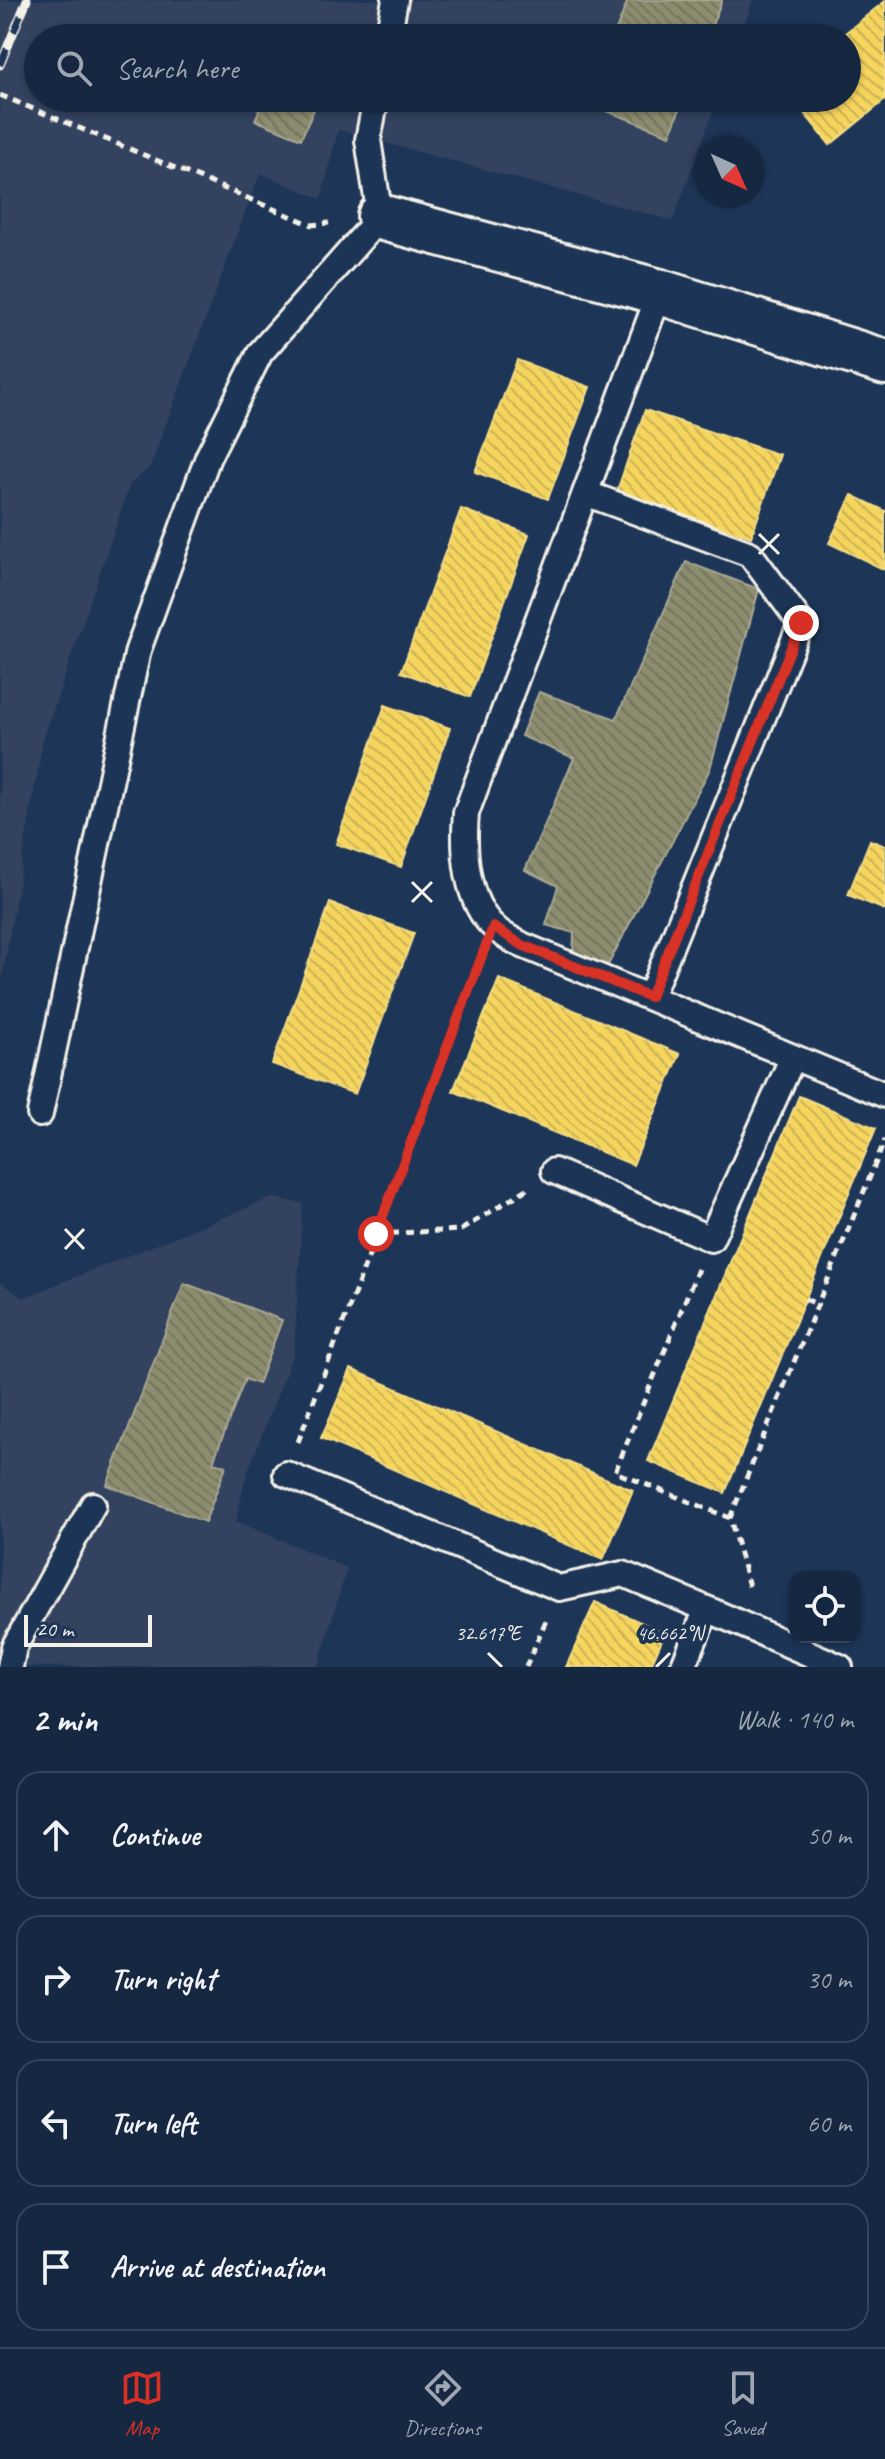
<!DOCTYPE html>
<html lang="en">
<head>
<meta charset="utf-8">
<style>
	:root { --surface:#162841; --page:#23344c; --text:#f1f3f6; --muted:#9ea6b1; --line:#35445a; --accent:#d93025 }
	body { margin:0; font-family:Caveat,sans-serif; background:var(--page); color:var(--text) }
	.controls { position:absolute; right:24px; bottom:24px; display:grid; overflow:hidden; border-radius:16px; box-shadow:0 2px 6px #0004 }
	.controls button { width:72px; height:72px; display:grid; place-items:center; padding:0; border:0; border-bottom:2px solid var(--line); background:var(--surface); color:var(--text); font:40px sans-serif }
	.compass { position:absolute; left:693px; top:136px; width:72px; height:72px; border-radius:50%; background:var(--surface); box-shadow:0 2px 6px #0004; rotate:135deg }
	.scale { position:absolute; left:24px; bottom:20px; width:128px; box-sizing:border-box; padding-left:8px; border:4px solid #f4f1e8; border-top:0; font-size:22px; line-height:28px; white-space:nowrap; color:#f4f1e8; -webkit-text-stroke:6px #1d3557; paint-order:stroke }
	.stop { position:absolute; width:24px; height:24px; margin:-18px; border:6px solid #d93025; border-radius:50%; background:#fff }
	.stop.end { background:#d93025; border-color:#fff; box-shadow:0 2px 8px #0008 }
	.list { margin:0; padding:0; list-style:none }
	h2 { display:flex; justify-content:space-between; align-items:center; height:104px; margin:0; padding:0 32px; font-size:34px }
	h2 small { font-size:26px; font-weight:400; color:var(--muted) }
	.list li { display:grid; grid-template-columns:52px 1fr auto; gap:24px; align-items:center; box-sizing:border-box; height:128px; margin:0 16px 16px; padding:0 16px; border:2px solid var(--line); border-radius:24px }
	.list b { display:block; font-size:30px; white-space:nowrap }
	.list em { font-size:26px; font-style:normal; color:var(--muted) }
	.icon { flex:none; width:44px; height:44px; fill:none; stroke:currentColor; stroke-width:2; stroke-linecap:round; stroke-linejoin:round }
	.map { position:relative; flex:none; width:885px; height:1667px; overflow:hidden }
	.search { position:absolute; background:var(--surface); box-shadow:0 2px 6px #0004; left:24px; right:24px; top:24px; height:88px; display:flex; align-items:center; gap:20px; box-sizing:border-box; padding:0 28px; border-radius:44px; color:var(--muted); font-size:30px }
	.sheet { height:680px; background:var(--surface) }
	nav { display:flex; justify-content:space-around; align-items:center; box-sizing:border-box; height:112px; border-top:2px solid var(--line); background:var(--surface); font-size:22px; color:var(--muted) }
	nav a { display:grid; justify-items:center; gap:4px }
	nav .on { color:var(--accent) }
	.map>svg:first-child { display:block }
	.built { fill:#33435f }
	.homes { fill:url(#homes-back-hatch); stroke:#f5dd86; stroke-width:2 }
	.industry { fill:url(#industry-back-hatch); stroke:#abaa93; stroke-width:2 }
	.lines { fill:none; stroke-linecap:round; stroke-linejoin:round }
	.service-casing { stroke:#f4f1e8; stroke-width:30 }
	.minor-casing { stroke:#f4f1e8; stroke-width:50 }
	.path { stroke:#f4f1e8; stroke-width:5; stroke-dasharray:8 6; stroke-linecap:butt }
	.service { stroke:#1d3557; stroke-width:24 }
	.minor { stroke:#1d3557; stroke-width:44 }
	.rail-casing { stroke:#f4f1e8; stroke-width:9 }
	.rail { stroke:#1d3557; stroke-width:6; stroke-dasharray:18; stroke-linecap:butt }
	.route { stroke:#d93025; stroke-width:10 }
	.ticks { fill:none; stroke:#f4f1e8; stroke-width:3 }
	.ticks-label { font-size:20px; text-anchor:middle; fill:#f4f1e8; stroke:#1d3557; stroke-width:8; stroke-linejoin:round; paint-order:stroke }
</style>
</head>
<body>
<div class="map">
<svg width="885" height="1667" viewBox="0 0 885 1667">
	<defs>
		<pattern id="homes-back-hatch" width="6" height="6" patternUnits="userSpaceOnUse" patternTransform="scale(2)"><rect width="6" height="6" fill="#f6d55c"/><path d="M-1 5l2 2M0 0l6 6M5-1l2 2" fill="none" stroke="#cbb256"/></pattern>
		<pattern id="industry-back-hatch" width="6" height="6" patternUnits="userSpaceOnUse" patternTransform="scale(2)"><rect width="6" height="6" fill="#8c8c6e"/><path d="M-1 5l2 2M0 0l6 6M5-1l2 2" fill="none" stroke="#757460"/></pattern>
	</defs>
	<rect width="100%" height="100%" fill="#1d3557"/>
	<filter id="ink" filterUnits="userSpaceOnUse"><feTurbulence type="fractalNoise" baseFrequency=".0125" numOctaves="2"/><feDisplacementMap in="SourceGraphic" scale="16" xChannelSelector="R" yChannelSelector="G"/><feConvolveMatrix kernelMatrix="1 2 1 2 8 2 1 2 1" color-interpolation-filters="sRGB"/></filter>
	<g filter="url(#ink)">
		<path class="built" d="M0,0H753L739,38H38V98H718L673,221L338,130L321,199L260,173L150,467L130,484L43,740L0,990Z
			M271,1198L303,1203L294,1352L246,1476L236,1521L347,1568L318,1667H0V1282L23,1298Z"/>
		<path class="homes" d="M885,1V100L830,145L792,98H847V38H839Z
			M517,360L590,387L548,499L475,472Z
			M645,410L780,455L751,537L617,491Z
			M852,495L885,511V570L829,543Z
			M461,509L529,534L470,697L401,672Z
			M385,705L450,728L401,867L336,844Z
			M870,840L885,846V910L848,895Z
			M330,903L414,933L355,1094L272,1064Z
			M499,979L680,1054L633,1165L453,1091Z
			M799,1096L876,1128L725,1493L648,1461Z
			M351,1369L633,1490L603,1560L321,1438Z
			M595,1602L665,1633L650,1667H566Z"/>
		<path class="industry" d="M628,0H722L707,38H613Z
			M247,98H319L301,139L255,120L259,111Z
			M590,98H684L670,135L588,104Z
			M686,562L759,589L710,769L606,969L573,955L574,933L546,925L558,886L525,870L574,758L521,736L539,692L616,719Z
			M184,1283L282,1320L258,1384L245,1379L213,1462L226,1466L205,1522L107,1485Z"/>
		<g class="lines">
			<g class="service-casing">
				<path id="service" d="M388,38L395,0
					M660,292L466,813C463,849 465,902 495,928C502,935 513,940 522,945L793,1057
					M585,493L750,554L801,623L650,997
					M40,1114L138,650L208,457L260,353L380,217L368,140L376,98
					M554,1171L711,1239L793,1057L885,1095
					M286,1474L559,1588L623,1574L707,1609
					M10,1667L14,1647L93,1505
					M683,1667L707,1609L840,1667"/>
			</g>
			<g class="minor-casing">
				<path id="minor" d="M380,217L660,292L885,362"/>
			</g>
			<path class="path" d="M0,95L312,225L329,223
				M377,1234L461,1230L527,1189
				M698,1269L615,1472L730,1518L750,1590
				M805,1299L819,1305
				M298,1442L482,958
				M730,1518L885,1140
				M526,1667L547,1618"/>
			<use href="#service" class="service"/>
			<use href="#minor" class="minor"/>
			<g class="rail-casing">
				<path id="rail" d="M0,65L27,0"/>
			</g>
			<use href="#rail" class="rail"/>
		</g>
	</g>
	<g class="lines" filter="url(#ink)">
		<path class="route" d="M376,1234L493,927L522,945L650,997L801,623"/>
	</g>
	<path class="ticks" d="M759,534L779,554M759,554L779,534M412,882L432,902M412,902L432,882M65,1229L84,1249M65,1249L84,1229M488,1653L502,1667M656,1667L670,1653"/>
	<g class="ticks-label">
		<text x="488" y="1640">32.617°E</text>
		<text x="670" y="1640">46.662°N</text>
	</g>
</svg>
<div class="controls">
<button><svg class="icon" aria-label="locate" viewBox="0 0 24 24"><circle cx="12" cy="12" r="6"/><path d="M12 2v4M12 18v4M2 12h4M18 12h4"/></svg></button>
</div>
<svg class="compass" viewBox="-18 -18 36 36"><path d="M0-13l5 13h-10z" fill="#e53935"/><path d="M0 13l5-13h-10z" fill="#9ea6b1"/></svg>
<div class="scale">20 m</div>
<div class="stop" style="left:376px;top:1234px"></div>
<div class="stop end" style="left:801px;top:623px"></div>
<div class="search"><svg class="icon" aria-label="search" viewBox="0 0 24 24"><circle cx="10" cy="10" r="6"/><path d="M15 15l6 6"/></svg>Search here</div>
</div>
<section class="sheet">
<h2>2 min<small>Walk · 140 m</small></h2>
<ul class="list">
<li><svg class="icon" aria-label="ahead" viewBox="0 0 24 24"><path d="M12 20V5M6 11l6-6 6 6"/></svg><div><b>Continue</b></div><em>50 m</em></li>
<li><svg class="icon" aria-label="right" viewBox="0 0 24 24"><path d="M7 20v-9h11M14 6l5 5-5 5"/></svg><div><b>Turn right</b></div><em>30 m</em></li>
<li><svg class="icon" aria-label="left" viewBox="0 0 24 24"><path d="M17 20v-9H6M10 6l-5 5 5 5"/></svg><div><b>Turn left</b></div><em>60 m</em></li>
<li><svg class="icon" aria-label="arrive" viewBox="0 0 24 24"><path d="M6 21V4h12l-3 4 3 4H6"/></svg><div><b>Arrive at destination</b></div></li>
</ul>
</section>
<nav>
<a class="on"><svg class="icon" aria-label="map" viewBox="0 0 24 24"><path d="M3 6l6-2 6 2 6-2v14l-6 2-6-2-6 2zM9 4v14M15 6v14"/></svg>Map</a>
<a><svg class="icon" aria-label="directions" viewBox="0 0 24 24"><path d="M12 3l9 9-9 9-9-9zM9 14v-3h6M13 9l2 2-2 2"/></svg>Directions</a>
<a><svg class="icon" aria-label="saved" viewBox="0 0 24 24"><path d="M7 4h10v16l-5-4-5 4z"/></svg>Saved</a>
</nav>
</body>
</html>
